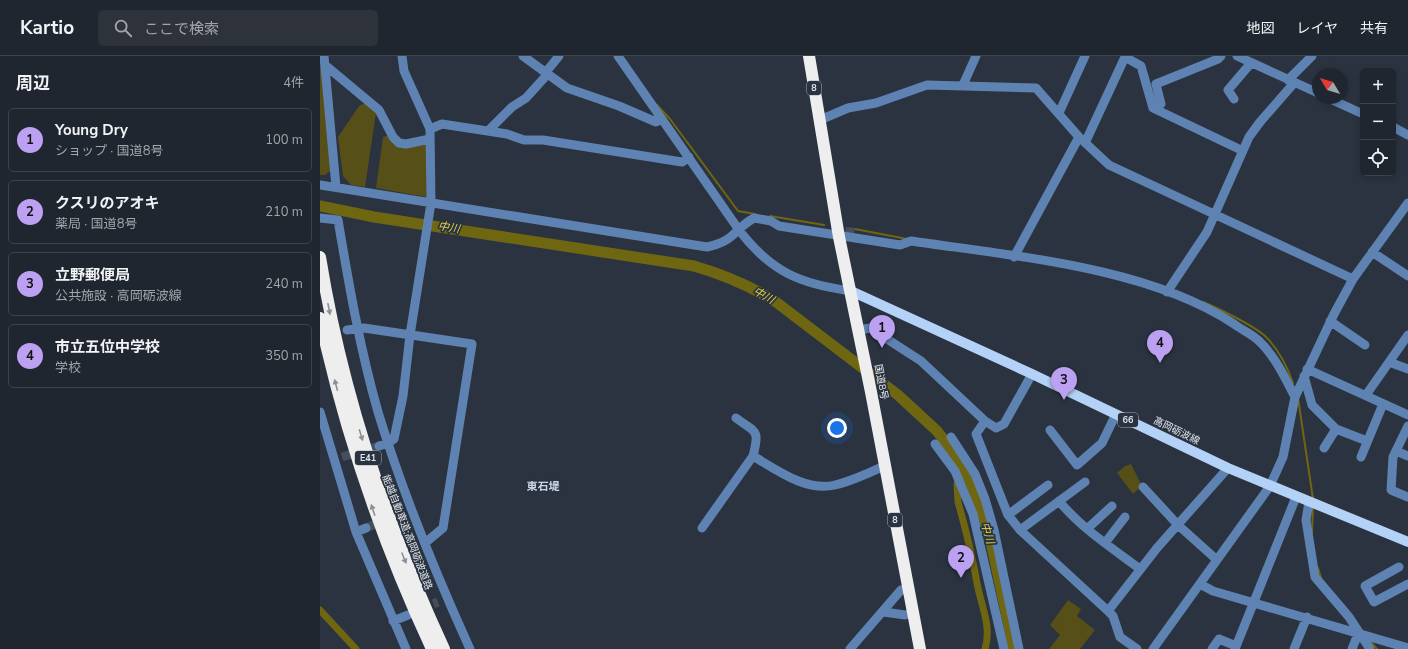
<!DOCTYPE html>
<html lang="ja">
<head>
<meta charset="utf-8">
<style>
	:root { --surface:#20262f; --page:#2d323b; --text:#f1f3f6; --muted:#a2a5aa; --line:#3d434b; --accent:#bca0f2 }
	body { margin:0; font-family:"Nunito Sans","Noto Sans JP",sans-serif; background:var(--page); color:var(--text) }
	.controls { position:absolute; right:12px; top:12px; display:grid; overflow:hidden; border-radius:6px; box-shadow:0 2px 6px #0003 }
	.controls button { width:36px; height:36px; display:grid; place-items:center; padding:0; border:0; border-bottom:1px solid var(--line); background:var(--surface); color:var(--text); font:20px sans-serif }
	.compass { position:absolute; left:992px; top:12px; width:36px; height:36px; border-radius:50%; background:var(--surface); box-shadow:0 2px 6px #0003; rotate:308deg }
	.you { position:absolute; left:517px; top:372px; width:14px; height:14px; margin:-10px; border:3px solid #fff; border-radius:50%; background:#1a73e8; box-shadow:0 0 0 6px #1a73e833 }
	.badge { display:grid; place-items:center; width:26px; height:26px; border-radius:50%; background:var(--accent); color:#111; font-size:13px; font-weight:700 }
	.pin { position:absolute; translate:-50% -33px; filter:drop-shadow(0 1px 2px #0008) }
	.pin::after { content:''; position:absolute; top:21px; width:14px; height:12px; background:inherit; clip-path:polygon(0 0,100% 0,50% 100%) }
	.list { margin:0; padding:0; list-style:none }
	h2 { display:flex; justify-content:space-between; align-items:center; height:52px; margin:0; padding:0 16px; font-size:17px }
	h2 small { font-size:13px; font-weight:400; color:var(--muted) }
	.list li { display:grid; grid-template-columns:26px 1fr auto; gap:12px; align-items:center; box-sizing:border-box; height:64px; margin:0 8px 8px; padding:0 8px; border:1px solid var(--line); border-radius:6px }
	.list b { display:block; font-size:15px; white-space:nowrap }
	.list p { margin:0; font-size:13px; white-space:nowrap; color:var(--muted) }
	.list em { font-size:13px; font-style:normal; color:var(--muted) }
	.icon { flex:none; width:22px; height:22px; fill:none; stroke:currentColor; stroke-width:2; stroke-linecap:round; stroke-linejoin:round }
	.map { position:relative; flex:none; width:1088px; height:593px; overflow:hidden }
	header { display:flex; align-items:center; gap:24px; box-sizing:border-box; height:56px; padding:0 20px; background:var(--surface); border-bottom:1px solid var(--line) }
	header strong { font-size:19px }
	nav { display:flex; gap:22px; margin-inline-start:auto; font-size:14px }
	.search { width:280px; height:36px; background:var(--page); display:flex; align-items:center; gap:10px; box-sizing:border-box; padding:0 14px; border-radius:6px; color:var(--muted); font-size:15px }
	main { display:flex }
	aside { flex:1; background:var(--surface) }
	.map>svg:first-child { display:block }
	.green { fill:#564f17 }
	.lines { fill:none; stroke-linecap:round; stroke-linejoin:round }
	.stream { stroke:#6f6611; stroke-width:2 }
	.canal { stroke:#6f6611; stroke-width:7 }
	.river { stroke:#6f6611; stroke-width:11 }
	.minor-tunnel { stroke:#454e59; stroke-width:9; stroke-dasharray:9 4.5; stroke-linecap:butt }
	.minor { stroke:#5e83b2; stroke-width:9 }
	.major { stroke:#b4d2f8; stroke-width:10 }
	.highway { stroke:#eee; stroke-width:12 }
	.oneway { fill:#8c9096 }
	.labels { text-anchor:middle; stroke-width:3.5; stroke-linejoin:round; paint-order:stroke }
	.shield { fill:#2a333f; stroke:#a8afb7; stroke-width:1 }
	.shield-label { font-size:9px; font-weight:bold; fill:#dee4eb }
	.street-label { font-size:10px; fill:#dee4eb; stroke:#2a333f }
	.water-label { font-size:11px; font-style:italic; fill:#e4d44a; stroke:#2a333f }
	.neighbourhood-label { font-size:11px; font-weight:bold; fill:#ccd7e6; stroke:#2a333f }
</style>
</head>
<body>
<header>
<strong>Kartio</strong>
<div class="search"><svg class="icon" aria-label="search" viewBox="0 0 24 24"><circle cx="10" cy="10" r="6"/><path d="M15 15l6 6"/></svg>ここで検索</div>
<nav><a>地図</a><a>レイヤ</a><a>共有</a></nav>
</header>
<main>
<aside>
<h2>周辺<small>4件</small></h2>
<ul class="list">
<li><span class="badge">1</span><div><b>Young Dry</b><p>ショップ · 国道8号</p></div><em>100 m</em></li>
<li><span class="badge">2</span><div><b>クスリのアオキ</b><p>薬局 · 国道8号</p></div><em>210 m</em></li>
<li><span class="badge">3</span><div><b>立野郵便局</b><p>公共施設 · 高岡砺波線</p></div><em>240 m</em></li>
<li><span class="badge">4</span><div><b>市立五位中学校</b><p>学校</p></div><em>350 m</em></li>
</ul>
</aside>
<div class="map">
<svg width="1088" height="593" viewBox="0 0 1088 593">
	<rect width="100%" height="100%" fill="#2a333f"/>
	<path class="green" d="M0,3L11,114L5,119H0Z
		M45,47L56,57L45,131L31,129L23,120L18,81L39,50Z
		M66,80L105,88L108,92L106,141L56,132L63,81Z
		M811,408L822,430L813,438L797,417L805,410Z
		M748,544L761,553L757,560L775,574L760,593H729L740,579L730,569Z"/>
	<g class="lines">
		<path class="stream" d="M337,49L350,63L418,155L435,158
			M450,160L504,169
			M535,173L587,183
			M883,246C898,252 932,269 944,279C957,291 967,310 973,327
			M978,342L993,443
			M992,477L993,451
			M998,512L1001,522
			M1050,585L1057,593"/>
		<path class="canal" d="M644,424L649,422
			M639,427L637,428L638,446C646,474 652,499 657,527C661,550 672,570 665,593
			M0,554L36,593"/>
		<path class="river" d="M0,150L54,161L374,210C405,219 429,229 456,246L578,339L617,375L630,392L649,422L669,477L694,593"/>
		<path class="minor-tunnel" d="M512,174L538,177
			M22,401L59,390
			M46,472L81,457
			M101,553L118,546"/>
		<path class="minor" d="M4,0L16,131
			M203,0L247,32L299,50L336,66L342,63
			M298,0L419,174C451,216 480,228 531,235
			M917,0L998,37
			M5,9L59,54L73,81L79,87L86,88L110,83
			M968,24L992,0
			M643,29L656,0
			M1008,42L1043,58
			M914,43L908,34L931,7
			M841,48L836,28L898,3L901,0
			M739,57L765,0
			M500,64L528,52L556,47L607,29L716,32L759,81L789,109L1033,223
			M1073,71L1088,79
			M110,73L122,68L187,78L204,84H223L362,106L369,101
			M168,75L192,51L206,42L225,21L226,16L239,0
			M765,87L805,1L821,10L833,52L919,93
			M0,129L387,191C415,185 413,174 434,162L451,165L459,170L580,189L591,185C693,200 828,211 914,268C922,274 932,278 939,285C955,300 965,322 975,341
			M0,162L18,164C29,229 40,293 58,356C83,438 115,516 150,593
			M1052,196L1088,220
			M694,201L759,81
			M847,236L887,176L929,81L940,66L974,27
			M1010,265L1045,289
			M27,274L44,272L152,288L123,472L105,487
			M539,274L550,272L601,305L665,365L676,372L684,368L712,318
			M1069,306L1088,313
			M987,313L1088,359
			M984,320L992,349L1016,373L1047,385
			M1046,339L1088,279
			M0,356L36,476L86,593
			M416,362C436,377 440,373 433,400
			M665,365L656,378L688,459L700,474L788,555
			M1088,370L1073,401L1071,434L1088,441
			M730,374L757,409L782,387L796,358
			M631,381L655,418L665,443L674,474L699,593
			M615,388L635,415L653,458L684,593
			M59,390L68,387L74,383L83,340L90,279L111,147L110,73L84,15L82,0
			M1004,392L1016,373
			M1076,395L1088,400
			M1041,401L1063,348
			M823,431L858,469L897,504
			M739,445C761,472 792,492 820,513
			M989,446L986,464L995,521L1029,561L1050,593
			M688,459L728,429
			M382,472L433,400C457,414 486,436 515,429C532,425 549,417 564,410
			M767,473L792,450
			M700,474L765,426
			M36,476L46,472
			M785,487L805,461
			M1079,511L1045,530L1054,546L1088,528
			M880,528L893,535L1088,592
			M564,556L585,559L593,557
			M73,565L88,559
			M530,593L581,534L589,533
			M817,593L800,581L793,560L788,555L837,492L908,412
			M833,593L950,430L963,401L975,341L1014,258L1033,223L1088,147
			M892,593L899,583L916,590
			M915,593L976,441
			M974,593L987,561
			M1032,593L1038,578"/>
		<path class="major" d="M531,235L712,318L908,412L1088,486"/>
		<path class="highway" d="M489,0L519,181L551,336L600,593
			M0,201C22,338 66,468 124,593
			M0,262C25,377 62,486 112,593"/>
	</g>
	<defs><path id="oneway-solid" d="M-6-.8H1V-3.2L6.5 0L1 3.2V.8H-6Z"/></defs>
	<g class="oneway">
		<use href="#oneway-solid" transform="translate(9 253) rotate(79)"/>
		<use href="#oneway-solid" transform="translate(16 329) rotate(-105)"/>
		<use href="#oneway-solid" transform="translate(41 379) rotate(73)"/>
		<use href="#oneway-solid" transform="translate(53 454) rotate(-109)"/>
		<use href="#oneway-solid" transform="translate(84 502) rotate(68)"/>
	</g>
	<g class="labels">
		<g class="shield">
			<rect x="487" y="25" width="14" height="14" rx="3"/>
			<rect x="798" y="357" width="20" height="14" rx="3"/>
			<rect x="35" y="395" width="26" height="14" rx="3"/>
			<rect x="568" y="457" width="14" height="14" rx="3"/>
		</g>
		<g class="shield-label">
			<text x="494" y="35">8</text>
			<text x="808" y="367">66</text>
			<text x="48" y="405">E41</text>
			<text x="575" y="467">8</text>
		</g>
		<g class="street-label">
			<text transform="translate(562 326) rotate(79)" y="4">国道8号</text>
			<text transform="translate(857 374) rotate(26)" y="4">高岡砺波線</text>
			<text transform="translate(88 476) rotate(69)" y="4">能越自動車道;高岡砺波道路</text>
		</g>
		<g class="water-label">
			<text transform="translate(129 171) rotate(9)" y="4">中川</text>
			<text transform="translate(444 239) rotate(29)" y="4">中川</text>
			<text transform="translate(668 477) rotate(74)" y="4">中川</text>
		</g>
		<g class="neighbourhood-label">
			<text x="223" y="434">東石堤</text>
		</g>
	</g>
</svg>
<div class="controls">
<button>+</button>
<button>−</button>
<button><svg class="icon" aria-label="locate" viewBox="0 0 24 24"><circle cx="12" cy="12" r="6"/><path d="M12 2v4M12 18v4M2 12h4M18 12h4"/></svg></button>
</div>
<svg class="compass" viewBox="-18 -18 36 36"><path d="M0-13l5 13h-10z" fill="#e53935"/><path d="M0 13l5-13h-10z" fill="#a2a5aa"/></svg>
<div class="you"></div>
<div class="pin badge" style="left:562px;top:292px">1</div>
<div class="pin badge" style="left:641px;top:522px">2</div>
<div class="pin badge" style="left:744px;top:344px">3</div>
<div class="pin badge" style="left:840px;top:307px">4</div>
</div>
</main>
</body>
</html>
